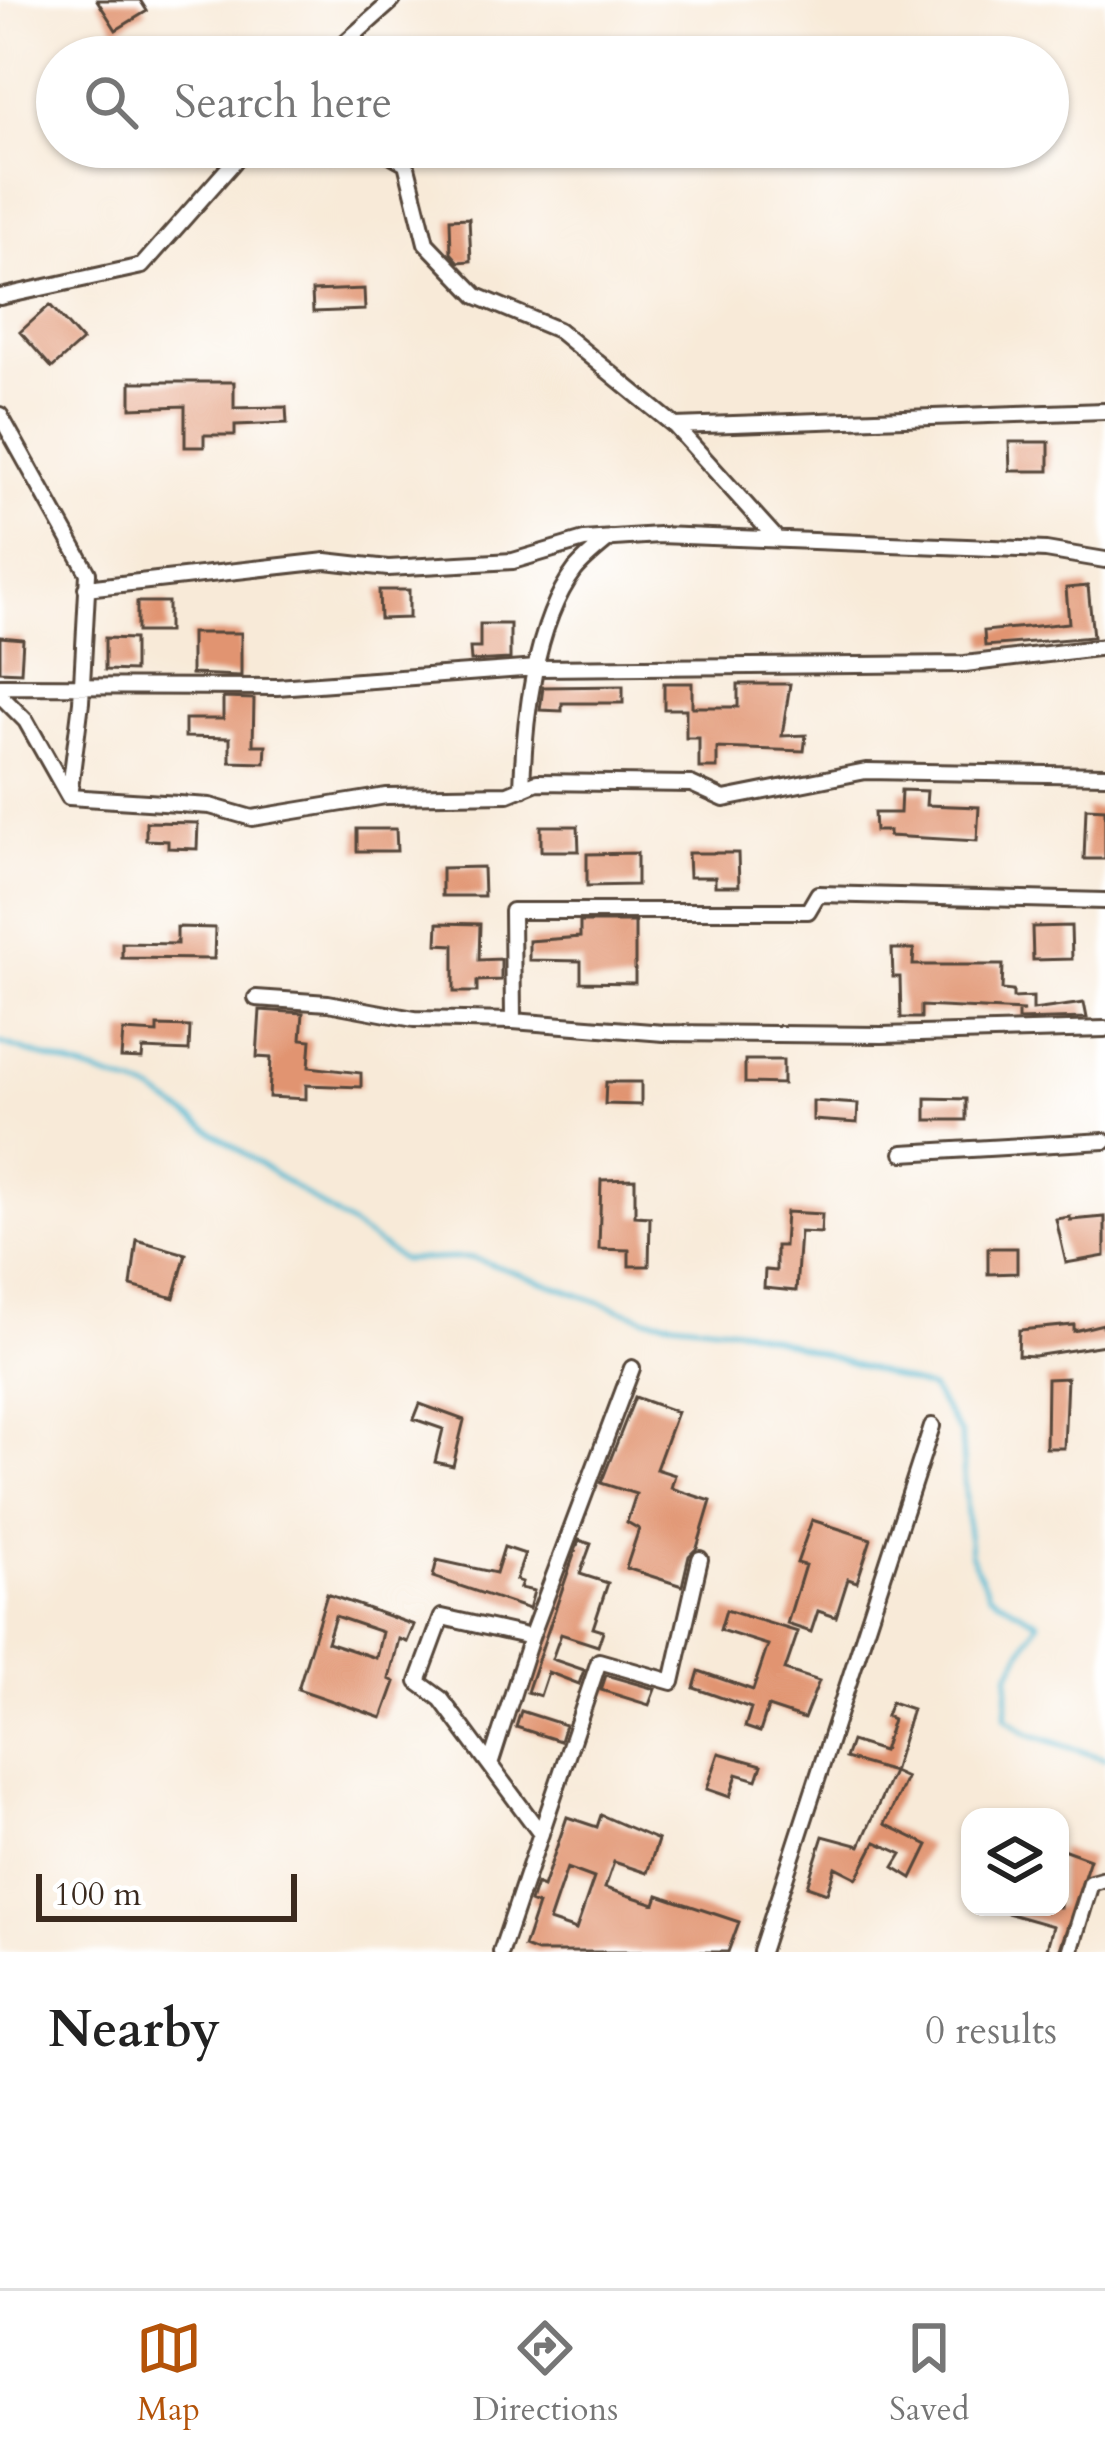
<!DOCTYPE html>
<html lang="en">
<head>
<meta charset="utf-8">
<style>
	:root { --surface:#fff; --page:#f2f2f2; --text:#222; --muted:#767676; --line:#e0e0e0; --accent:#b45309 }
	body { margin:0; font-family:Cardo,serif; background:var(--page); color:var(--text) }
	.controls { position:absolute; right:36px; bottom:36px; display:grid; overflow:hidden; border-radius:24px; box-shadow:0 3px 9px #0004 }
	.controls button { width:108px; height:108px; display:grid; place-items:center; padding:0; border:0; border-bottom:3px solid var(--line); background:var(--surface); color:var(--text); font:60px sans-serif }
	.scale { position:absolute; left:36px; bottom:30px; width:261px; box-sizing:border-box; padding-left:12px; border:6px solid #3b2a1e; border-top:0; font-size:33px; line-height:42px; white-space:nowrap; color:#3b2a1e; -webkit-text-stroke:9px #fff; paint-order:stroke }
	.list { margin:0; padding:0; list-style:none }
	h2 { display:flex; justify-content:space-between; align-items:center; height:156px; margin:0; padding:0 48px; font-size:51px }
	h2 small { font-size:39px; font-weight:400; color:var(--muted) }
	.icon { flex:none; width:66px; height:66px; fill:none; stroke:currentColor; stroke-width:2; stroke-linecap:round; stroke-linejoin:round }
	.map { position:relative; flex:none; width:1105px; height:1952px; overflow:hidden }
	.search { position:absolute; background:var(--surface); box-shadow:0 3px 9px #0004; left:36px; right:36px; top:36px; height:132px; display:flex; align-items:center; gap:30px; box-sizing:border-box; padding:0 42px; border-radius:66px; color:var(--muted); font-size:45px }
	.sheet { height:336px; background:var(--surface) }
	nav { display:flex; justify-content:space-around; align-items:center; box-sizing:border-box; height:168px; border-top:3px solid var(--line); background:var(--surface); font-size:33px; color:var(--muted) }
	nav a { display:grid; justify-items:center; gap:6px }
	nav .on { color:var(--accent) }
	.map>svg:first-child { display:block }
	.lines { fill:none; stroke-linecap:round; stroke-linejoin:round }
	.stream { stroke:#54bad2; stroke-width:4.5 }
	.building { fill:#e19471; fill-rule:evenodd }
	.street-casing { stroke:#57473a; stroke-width:20 }
	.street { stroke:#fff; stroke-width:14 }
</style>
</head>
<body>
<div class="map">
<svg width="1105" height="1952" viewBox="0 0 1105 1952">
	<rect width="100%" height="100%" fill="#fff"/>
	<filter id="ink" filterUnits="userSpaceOnUse"><feTurbulence type="fractalNoise" baseFrequency=".00833" numOctaves="2"/><feDisplacementMap in="SourceGraphic" scale="24" xChannelSelector="R" yChannelSelector="G"/><feConvolveMatrix kernelMatrix="1 2 1 2 8 2 1 2 1" color-interpolation-filters="sRGB"/></filter>
	<filter id="wash" filterUnits="userSpaceOnUse"><feTurbulence type="fractalNoise" baseFrequency=".004" numOctaves="4" result="noise"/><feDisplacementMap in="SourceGraphic" scale="48" xChannelSelector="R" yChannelSelector="G"/><feGaussianBlur stdDeviation="2.7" result="paint"/><feColorMatrix in="noise" values="0 0 0 0 0 0 0 0 0 0 0 0 0 0 0 0 0 1.4 0 .05"/><feComposite in="paint" operator="in"/></filter>
	<g filter="url(#wash)">
		<rect width="100%" height="100%" fill="#f8ead8"/>
		<g class="lines">
			<path class="stream" d="M0,1043L153,1092L402,1260L473,1258L645,1318L744,1329L931,1389L961,1435L970,1554L989,1594L1038,1622L1009,1674L1006,1718L1027,1733L1105,1759"/>
		</g>
		<g id="blocks">
			<path class="building" d="M97,0H140L147,11L116,30Z
				M469,218L471,261L459,262L451,253L450,219Z
				M364,289L365,310L313,312L312,291Z
				M50,305L82,341L52,368L20,332Z
				M131,382H234V408L286,407L287,423L235,425V435H204V447H185V406L131,408Z
				M1009,442H1049V471H1010Z
				M1088,586L1093,637L985,646L984,631L1069,623L1066,588Z
				M379,590H409V618L380,619Z
				M137,602H168V632H137Z
				M480,624H510V659L471,661L470,648H480Z
				M191,633H241V676L191,674Z
				M0,637L23,639L21,672L0,671Z
				M105,638L134,639V671L105,670Z
				M664,683H692V707H738V684H790L782,736L806,735L804,751L717,748V768H699V738H686V709H664Z
				M623,686V703H562V711L540,710L543,687Z
				M223,698L254,699L253,745H266L265,763L230,762V738L185,737V719H223Z
				M901,790L927,791L926,805L979,807L977,841L889,836V831H875L874,813H900Z
				M1086,808L1105,809V859H1084Z
				M146,822L198,823L197,849L168,848V841L146,840Z
				M541,826H578L579,851H541Z
				M357,829H396L397,851H357Z
				M637,853V885L587,886V854Z
				M688,853H738L739,886H715V877H689Z
				M483,867L484,896H442V868Z
				M580,922H635V983L581,982V961L529,960V941L580,937Z
				M438,923L480,924L479,960L501,959V980L477,981V992H454V945L437,944Z
				M1071,926L1072,959L1033,960L1032,927Z
				M177,927L215,928L214,959L122,958V943L177,944Z
				M892,949H914L913,965H1003L1002,990L1013,991V998L1033,997V1010L1084,1003L1087,1018L1018,1020V1012L1024,1011L921,1006V1018H901L900,977H893Z
				M260,1010L303,1013L301,1039L311,1040L309,1067L361,1073V1087L306,1085V1099L269,1097L271,1058L257,1057Z
				M157,1026L190,1027L189,1051L143,1049L142,1059L121,1058L123,1031L157,1033Z
				M745,1060H783V1084L745,1083Z
				M606,1082H641V1105L605,1104Z
				M926,1098L966,1099V1120H926Z
				M813,1101L858,1104L857,1123L813,1120Z
				M635,1179V1216L650,1217L649,1266H629V1250L599,1249L601,1180Z
				M786,1212L822,1214L821,1233L800,1232L796,1291L764,1288L765,1270L776,1271V1246H784Z
				M1070,1217V1220L1105,1217V1256L1066,1263L1056,1219Z
				M137,1240L186,1254L174,1298L131,1286Z
				M988,1248H1017V1273L988,1274Z
				M1103,1324L1105,1345L1034,1356L1018,1355L1019,1330L1074,1325V1331Z
				M1067,1378L1064,1448H1046L1047,1379Z
				M635,1397L677,1412L656,1469L675,1475L671,1488L711,1501L697,1548L689,1556L682,1586L626,1568L639,1529L627,1522L636,1494L601,1483Z
				M420,1404L464,1420L453,1466L435,1462L443,1429L414,1419Z
				M812,1520L871,1539L857,1582L848,1579L836,1617L818,1611L811,1632L787,1624L805,1565L797,1563Z
				M579,1540L591,1544L580,1574L608,1583L593,1628L603,1631L598,1646L561,1634L552,1659L584,1670L579,1684L548,1672L540,1696L527,1692Z
				M504,1547L525,1554L516,1580L522,1582L520,1588L534,1591L529,1609L433,1577L437,1560L496,1573Z
				M327,1594L414,1625L407,1642L399,1639L389,1679L395,1682L382,1718L298,1689ZM335,1616L382,1632L376,1658L327,1642Z
				M726,1610L798,1632L785,1670L819,1681L804,1719L768,1707L760,1732L745,1727L751,1708L694,1688L699,1671L753,1690L768,1645L720,1630Z
				M606,1675L655,1689L649,1705L601,1690Z
				M891,1702L912,1709L893,1772L845,1758L851,1741L883,1751L893,1719L886,1716Z
				M521,1711L565,1725L560,1741L516,1727Z
				M719,1753L762,1765L757,1780L737,1774L730,1797L707,1789Z
				M893,1772L906,1778L885,1824L928,1845L912,1878L894,1867L902,1854L876,1842L857,1878L835,1867L827,1893L807,1886L823,1836L860,1846Z
				M601,1815L658,1840L647,1873L614,1862L605,1888L655,1904L658,1895L739,1922L728,1952H537L524,1947L538,1905L530,1902L536,1884L543,1887L567,1817L597,1827ZM567,1868L594,1878L576,1930L549,1921Z
				M1060,1848L1090,1859L1059,1952L1047,1948L1053,1926L1000,1911L1001,1907H1060Z"/>
		</g>
	</g>
	<g filter="url(#ink)">
		<use href="#blocks" fill-opacity="0" stroke="#57473a" stroke-width="3"/>
		<g class="lines">
			<g class="street-casing">
				<path id="street" d="M329,57L393,0
					M377,147L406,163L426,243L477,296L558,330L675,426L775,537
					M0,297L142,266L247,147
					M0,415L88,573L81,702L69,797
					M675,426L1105,411
					M86,588L326,561L388,568L513,561L584,540L659,535L1046,550L1105,560
					M0,686L277,687L537,668L965,664L1105,647
					M0,695L26,721L69,797L210,806L252,818L386,796L508,794L537,782L691,784L724,799L866,771L1105,775
					M522,789C524,723 534,624 575,570C585,558 598,548 610,538
					M256,998L328,1003L414,1019L513,1021L664,1033L882,1035L1105,1029
					M513,1021L512,911H808L818,894L1105,901
					M903,1153L1105,1141
					M490,1765L531,1637
					M541,1834L441,1699L418,1682L442,1617L531,1637L632,1368
					M501,1952L599,1661L672,1682L700,1559
					M761,1952L932,1426
					M1070,1952L1091,1883L1105,1879"/>
			</g>
			<use href="#street" class="street"/>
		</g>
	</g>
</svg>
<div class="controls">
<button><svg class="icon" aria-label="layers" viewBox="0 0 24 24"><path d="M12 4l9 5-9 5-9-5zM3 14l9 5 9-5"/></svg></button>
</div>
<div class="scale">100 m</div>
<div class="search"><svg class="icon" aria-label="search" viewBox="0 0 24 24"><circle cx="10" cy="10" r="6"/><path d="M15 15l6 6"/></svg>Search here</div>
</div>
<section class="sheet">
<h2>Nearby<small>0 results</small></h2>
<ul class="list">
</ul>
</section>
<nav>
<a class="on"><svg class="icon" aria-label="map" viewBox="0 0 24 24"><path d="M3 6l6-2 6 2 6-2v14l-6 2-6-2-6 2zM9 4v14M15 6v14"/></svg>Map</a>
<a><svg class="icon" aria-label="directions" viewBox="0 0 24 24"><path d="M12 3l9 9-9 9-9-9zM9 14v-3h6M13 9l2 2-2 2"/></svg>Directions</a>
<a><svg class="icon" aria-label="saved" viewBox="0 0 24 24"><path d="M7 4h10v16l-5-4-5 4z"/></svg>Saved</a>
</nav>
</body>
</html>
